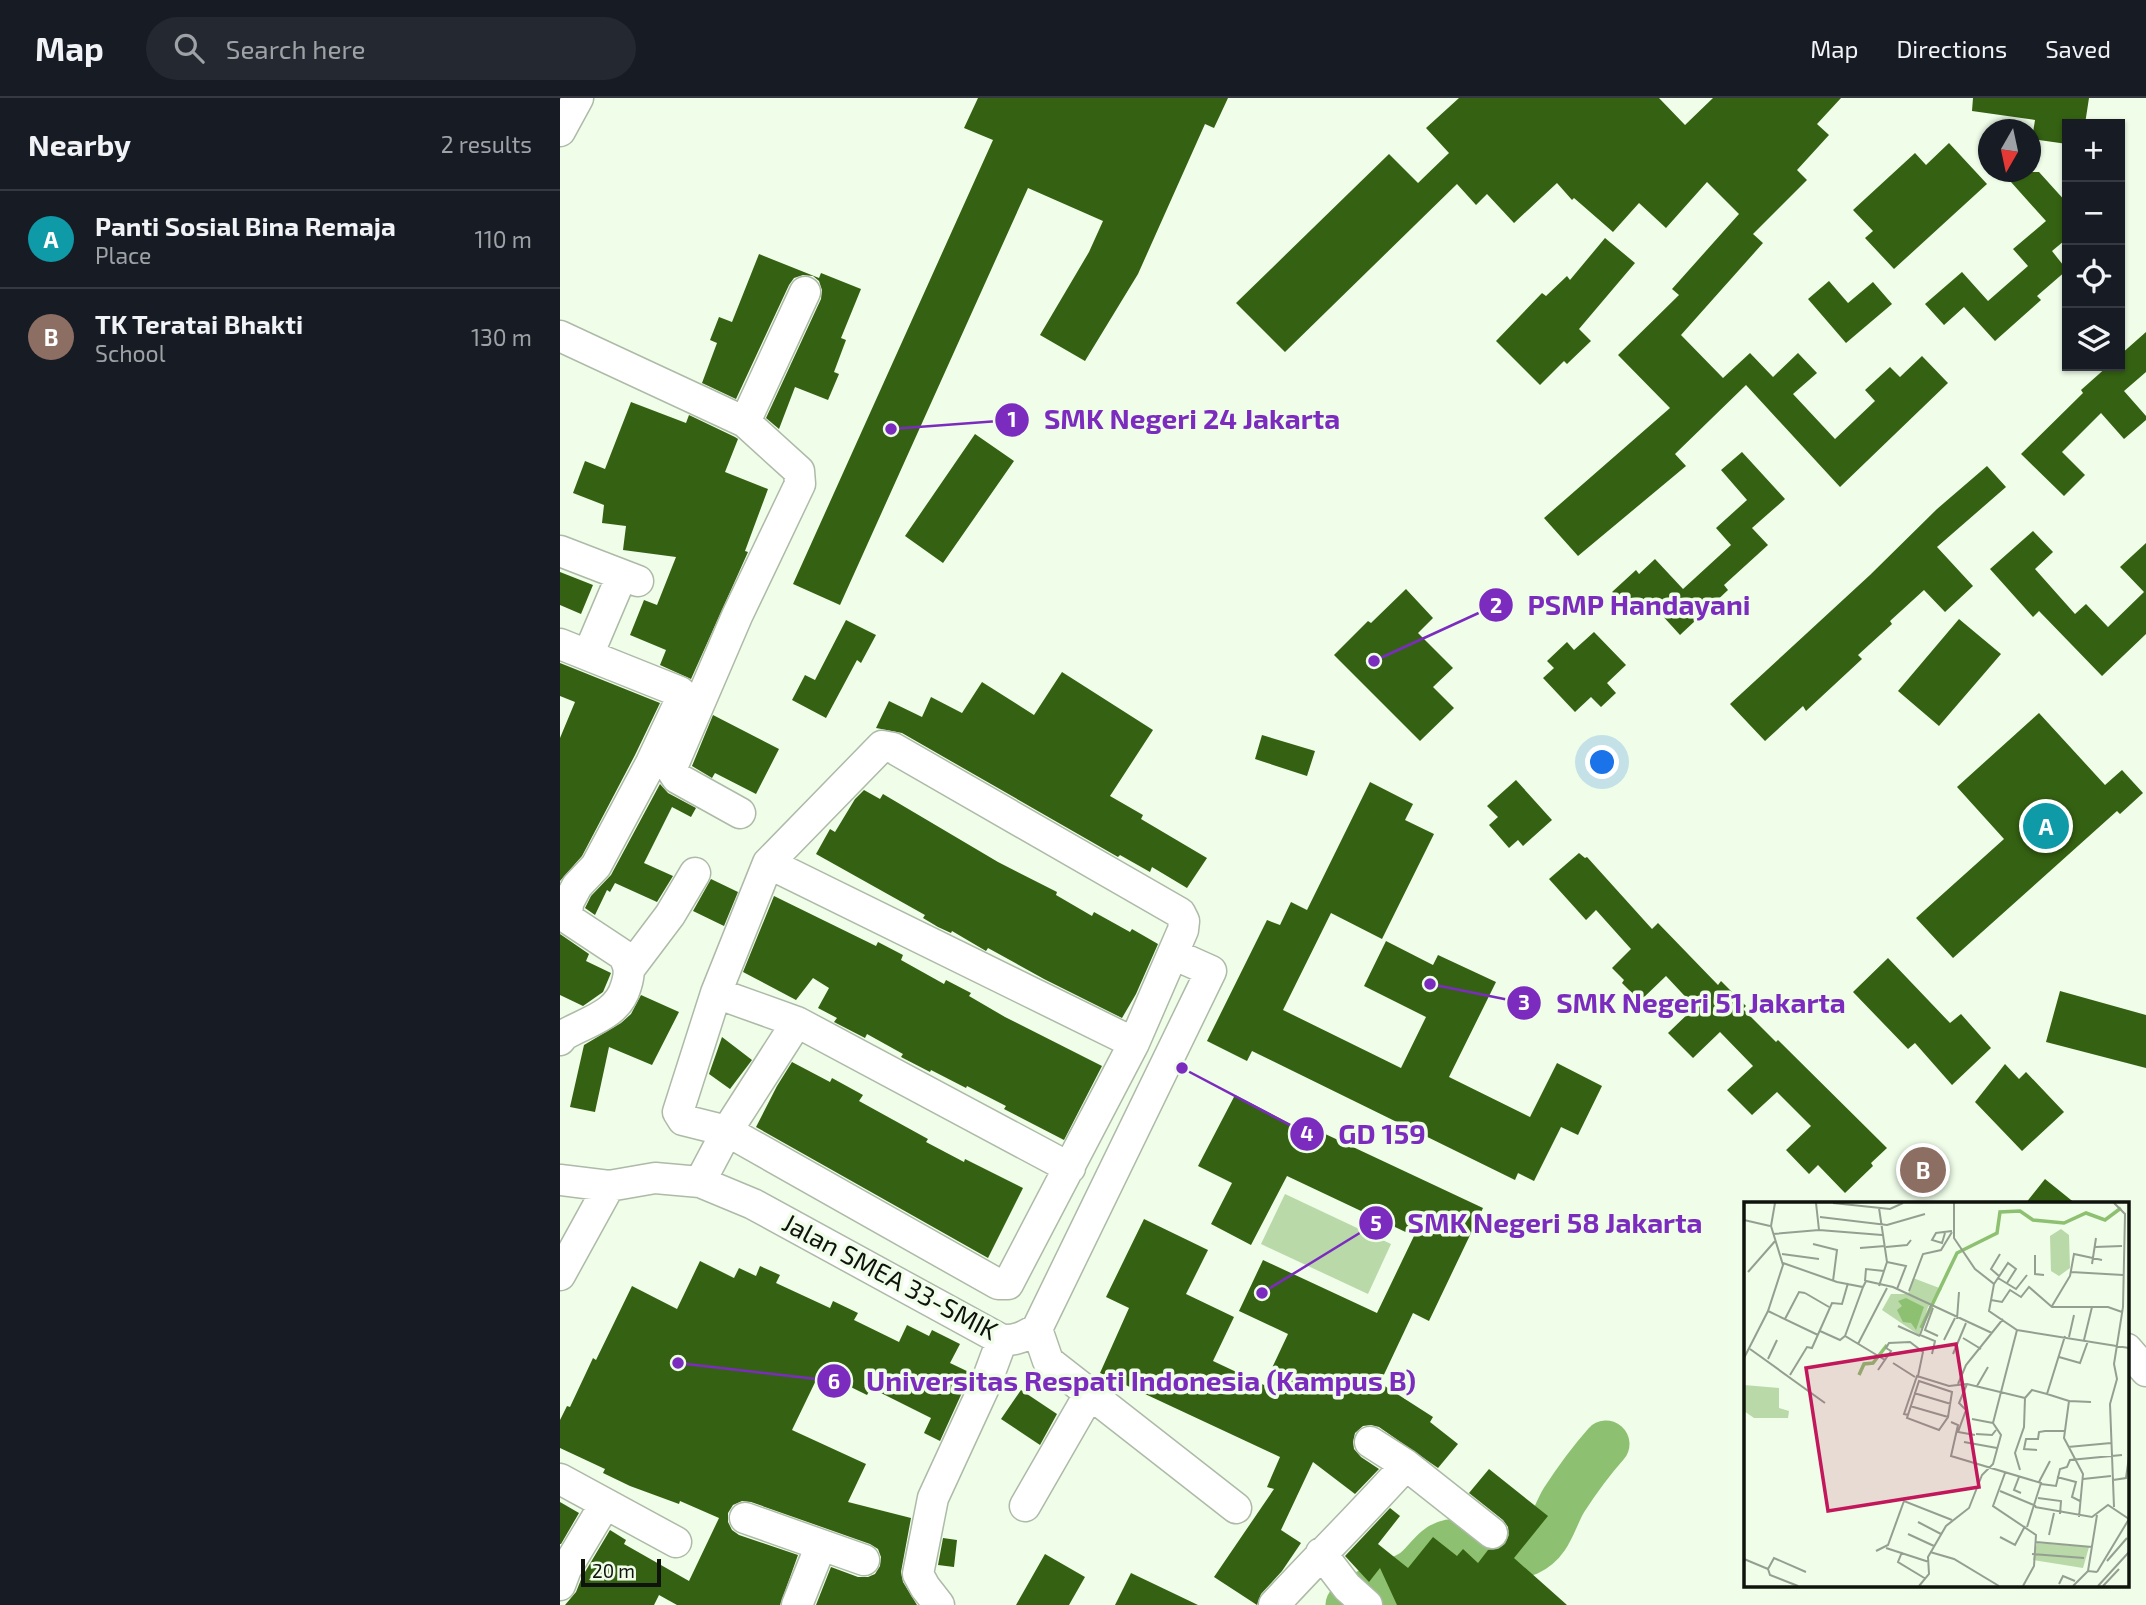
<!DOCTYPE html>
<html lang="en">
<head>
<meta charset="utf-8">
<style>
	:root { --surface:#171b24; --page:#242831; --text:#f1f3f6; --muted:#9ea1a6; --line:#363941; --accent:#7c3aed }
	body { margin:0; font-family:"Exo 2",sans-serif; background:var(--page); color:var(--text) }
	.controls { position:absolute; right:21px; top:21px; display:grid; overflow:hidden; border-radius:0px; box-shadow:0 2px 5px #0004 }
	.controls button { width:63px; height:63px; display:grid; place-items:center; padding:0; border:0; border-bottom:2px solid var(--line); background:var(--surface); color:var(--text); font:35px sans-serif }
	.compass { position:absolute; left:1418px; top:21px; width:63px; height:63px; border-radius:50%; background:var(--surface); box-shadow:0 2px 5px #0004; rotate:189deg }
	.scale { position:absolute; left:21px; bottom:18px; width:80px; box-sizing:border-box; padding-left:7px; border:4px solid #0f130c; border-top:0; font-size:19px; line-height:24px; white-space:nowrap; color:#0f130c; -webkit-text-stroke:5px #effde9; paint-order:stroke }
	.you { position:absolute; left:1043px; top:665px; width:24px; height:24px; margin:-18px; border:5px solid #fff; border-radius:50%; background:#1a73e8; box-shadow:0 0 0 10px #1a73e833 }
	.badge { display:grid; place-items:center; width:46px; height:46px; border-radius:50%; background:var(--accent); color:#fff; font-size:23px; font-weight:700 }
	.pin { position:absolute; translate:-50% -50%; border:4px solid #fff; box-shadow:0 2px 7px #0006 }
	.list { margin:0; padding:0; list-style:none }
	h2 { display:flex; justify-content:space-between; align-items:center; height:91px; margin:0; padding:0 28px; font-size:30px }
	h2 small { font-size:23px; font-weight:400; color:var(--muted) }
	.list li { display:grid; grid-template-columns:46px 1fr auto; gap:21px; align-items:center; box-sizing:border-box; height:98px; padding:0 28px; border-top:2px solid var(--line) }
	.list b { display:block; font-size:26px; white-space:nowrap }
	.list p { margin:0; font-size:23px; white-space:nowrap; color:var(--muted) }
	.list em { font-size:23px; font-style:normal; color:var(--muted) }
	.icon { flex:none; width:38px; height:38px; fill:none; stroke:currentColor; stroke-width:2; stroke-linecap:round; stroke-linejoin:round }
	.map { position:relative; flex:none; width:1586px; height:1507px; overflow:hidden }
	header { display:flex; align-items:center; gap:42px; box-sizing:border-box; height:98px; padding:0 35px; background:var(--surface); border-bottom:2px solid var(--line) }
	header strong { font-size:33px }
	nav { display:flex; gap:38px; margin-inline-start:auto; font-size:24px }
	.search { width:490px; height:63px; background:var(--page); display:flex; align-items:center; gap:18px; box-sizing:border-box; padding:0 24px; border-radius:38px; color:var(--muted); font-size:26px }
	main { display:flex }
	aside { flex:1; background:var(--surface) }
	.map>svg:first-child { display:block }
	.green { fill:#b9d9a9 }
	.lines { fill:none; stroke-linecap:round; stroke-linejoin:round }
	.river { stroke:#8ec071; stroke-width:47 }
	.building { fill:#356212 }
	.street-casing { stroke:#adbaa7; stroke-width:33 }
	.street { stroke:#fff; stroke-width:30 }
	.labels { text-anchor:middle; stroke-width:7; stroke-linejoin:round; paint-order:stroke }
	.street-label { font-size:26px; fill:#0f130c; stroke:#effde9 }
	.inset-river { fill:none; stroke:#8ec071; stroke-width:3.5 }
	.inset-road { fill:none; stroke:#959f91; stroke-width:2 }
	.view { fill:#c2185b; fill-opacity:0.15; stroke:#c2185b; stroke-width:3.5 }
	.inset-edge { fill:none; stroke:#0f130c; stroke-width:3.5 }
	.leader { fill:none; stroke:#7b2cbf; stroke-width:2.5 }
	.callout-dot { fill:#7b2cbf; stroke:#effde9; stroke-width:2.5 }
	.mark-label { font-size:21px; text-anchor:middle; font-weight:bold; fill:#fff }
	.callout-label { font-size:28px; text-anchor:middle; font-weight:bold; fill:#7b2cbf; stroke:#effde9; stroke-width:7; stroke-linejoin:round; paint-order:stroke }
</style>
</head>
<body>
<header>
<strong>Map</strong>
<div class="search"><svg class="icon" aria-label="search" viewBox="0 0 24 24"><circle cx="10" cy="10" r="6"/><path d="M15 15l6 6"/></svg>Search here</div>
<nav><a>Map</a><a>Directions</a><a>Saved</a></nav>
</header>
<main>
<aside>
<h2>Nearby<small>2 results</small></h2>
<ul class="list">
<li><span class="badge" style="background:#0f9aa8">A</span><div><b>Panti Sosial Bina Remaja</b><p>Place</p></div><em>110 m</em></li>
<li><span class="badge" style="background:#8d6e63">B</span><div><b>TK Teratai Bhakti</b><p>School</p></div><em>130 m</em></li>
</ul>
</aside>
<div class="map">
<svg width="1586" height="1507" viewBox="0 0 1586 1507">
	<rect width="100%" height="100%" fill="#effde9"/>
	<path class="green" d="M725,1096L831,1146L808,1196L701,1146Z"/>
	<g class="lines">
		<path class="river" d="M789,1507C807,1490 831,1488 851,1476C865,1468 873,1448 889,1445C916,1441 941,1466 968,1454C990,1444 993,1420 1004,1402C1017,1382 1030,1364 1046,1346"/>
	</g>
	<path class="building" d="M418,0H668L654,30L645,26L578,176L525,263L480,237L529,154L543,123L468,90L280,507L233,486L433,42L404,30Z
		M899,0H1099L1125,27L1153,0H1281L1257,26L1269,37L1237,72L1247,82L1193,136L1203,145L1121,237L1163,280L1190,255L1213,279L1238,255L1257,275L1233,296L1275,341L1315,303L1305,292L1330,269L1340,279L1362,258L1388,285L1280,389L1186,287L1115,356L1126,368L1018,458L984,420L1110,310L1058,257L1119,197L1112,191L1179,116L1147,84L1106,130L1079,105L1053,134L1014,100L1012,102L997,85L954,125L927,96L916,107L897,86L725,254L676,205L829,56L858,85L889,55L866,30Z
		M1413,0H1529L1525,26H1507V46L1472,41L1475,22L1412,13Z
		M1389,45L1427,86L1334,171L1305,140L1313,133L1293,112L1355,55L1366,67Z
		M1442,74H1479L1507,105V147L1504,143L1492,153L1507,172L1477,198L1481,202L1435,243L1404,209L1384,227L1365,206L1402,174L1428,203L1468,168L1453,151L1486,123Z
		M1045,140L1075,165L1019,231L1031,243L1007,266L1004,263L980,287L936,243L982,195L986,198L1007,178L1010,182Z
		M199,156L259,180L261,175L301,191L281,240L286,242L274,274L279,276L268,302L235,289L219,331L206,320L261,201L262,192L259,183L253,178L243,177L234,180L229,187L176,301L142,285L157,245L150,242L159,219L172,224Z
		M1269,183L1288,205L1313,184L1332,206L1286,245L1248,201Z
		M1586,234V274L1564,293L1586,318V322L1564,341L1541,315L1502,354L1525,377L1504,398L1461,356L1523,295L1521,292L1548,268H1560V257Z
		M71,304L126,325L129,317L175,339L178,341L165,374L208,391L185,453L188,454L131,581L100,567L106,552L70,537L84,502L97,507L116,459L63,452L66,428L42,425L44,407L13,395L25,363L45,371Z
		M415,336L454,363L383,465L345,438Z
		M1182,354L1225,401L1192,430L1208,447L1164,487L1168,492L1120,537L1090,504L1074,518L1052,494L1076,472L1079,476L1095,461L1123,491L1171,447L1156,430L1187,402L1161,372Z
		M1427,368L1446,389L1377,449L1413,488L1385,514L1364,492L1330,523L1332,526L1298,557L1302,561L1246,613L1243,608L1205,643L1170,606L1310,477L1377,411Z
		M1473,433L1493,454L1475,471L1515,516L1526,506L1548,529L1584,494L1560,469L1586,445V536L1542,578L1479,513L1473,519L1430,471Z
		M0,474L33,487L21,516L0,507Z
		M846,491L873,520L858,535L893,570L873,589L894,610L860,643L774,557L808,523L811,525Z
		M1399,521L1441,556L1379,628L1338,593Z
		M286,522L316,537L301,565L297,562L266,620L232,602L245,577L255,582Z
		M1034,534L1066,567L1047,585L1056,595L1041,609L1031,599L1015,614L983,580L994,570L987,563L1007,544L1014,552Z
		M0,565L100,605L75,657L22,758L0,783V640L15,604L0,598Z
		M502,574L593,632L550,698L583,717L581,721L647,760L627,790L592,769L590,774L560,757L558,759L342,635L316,630L329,603L362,619L371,599L402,615L422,584L474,617Z
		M1479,615L1545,687L1562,672L1583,695L1560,716L1557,713L1393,860L1356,820L1444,741L1397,689Z
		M153,617L219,651L196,696L155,675L152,680L132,668Z
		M702,637L755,653L747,678L695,661Z
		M956,682L992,722L963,748L958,742L949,750L929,727L938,719L927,708Z
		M810,684L853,706L845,722L874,736L822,841L771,815L723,912L841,970L866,919L804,888L826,843L873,867L878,857L936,884L889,979L970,1019L997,965L1042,988L1018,1037L1001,1029L974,1083L958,1075L955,1082L692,953L687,963L647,943L707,822L720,827L731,804L747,812Z
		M100,686L108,695L136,710L131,719L112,709L84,765L113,778L97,804L55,785L50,794L47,792L35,817L25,810L31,798L51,777Z
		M304,692L320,701L323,696L438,764L497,794L496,797L532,818L534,814L570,834L572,831L598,846L576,896L562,920L484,881L428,850L426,853L392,833L391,835L378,829L363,820L365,817L256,756L270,731L275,734L295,701Z
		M1019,755L1025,760L1027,759L1092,831L1098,825L1158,887L1161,883L1186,908L1183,911L1216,944L1218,942L1327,1050L1311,1065L1313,1068L1285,1095L1258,1067L1249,1076L1226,1052L1251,1028L1217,994L1192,1017L1167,992L1193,968L1160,934L1133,960L1108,935L1135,909L1106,878L1080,903L1062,885L1064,882L1052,870L1071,851L1036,812L1026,822L989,781Z
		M151,781L178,794L164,828L133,813Z
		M214,798L316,848L318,844L343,857L341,862L384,886L386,882L411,895L409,898L445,919L542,968L504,1042L444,1011L446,1008L407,988L406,990L371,972L370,974L341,959L343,956L307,936L305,940L274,924L277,920L258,910L269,890L253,880L236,902L183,874Z
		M0,836L29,856L26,863L51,875L43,894L23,908L0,897Z
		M1328,860L1390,925L1401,916L1431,950L1392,987L1355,945L1348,951L1293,894Z
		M1500,893L1586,917V970L1486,944Z
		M81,897L119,914L92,967L49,949L35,1014L10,1009L24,947L61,925L71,916Z
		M162,939L192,962L170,991L149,976Z
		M232,964L270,984L272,980L303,997L299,1003L368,1041L366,1044L404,1064L405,1061L463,1090L428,1160L196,1029L217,988Z
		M1445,966L1459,981L1466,974L1504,1014L1462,1053L1415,1004Z
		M675,997L758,1040L761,1034L923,1110L869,1223L853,1215L820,1285L873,1319L870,1324L898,1346L878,1370L819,1329L811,1327L803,1328L795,1335L793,1344L794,1351L801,1359L819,1371L795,1396L753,1364L721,1432L741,1445L722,1473L701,1496L697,1507L654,1479L714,1391L707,1389L720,1359L540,1275L569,1210L546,1199L584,1121L648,1152L626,1196L674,1219L653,1263L704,1287L728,1236L679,1213L703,1162L817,1215L854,1138L727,1078L691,1147L651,1126L672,1085L638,1068Z
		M1485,1081L1516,1106H1465Z
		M140,1163L174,1180L179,1170L196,1178L200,1168L220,1177L216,1185L270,1210L273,1203L298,1215L294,1222L339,1244L347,1227L369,1238L372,1232L400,1246L390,1265L411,1275L380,1343L364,1335L371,1320L311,1290L307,1297L260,1274L232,1332L306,1366L288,1404L351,1420L341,1474L343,1484L357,1507H256L271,1469L298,1479H308L315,1476L320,1468L321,1459L318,1451L310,1446L191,1404L182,1403L173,1407L168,1415V1424L172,1432L179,1437L238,1457L220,1507H117L99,1497L94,1507H5L16,1494L22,1479L50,1432L66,1442L64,1446L129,1483L159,1420L120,1403L119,1406L70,1388L43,1375L45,1371L0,1350V1322L7,1308L10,1309L33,1260L36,1262L72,1188L117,1211Z
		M461,1292L497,1316L480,1347L441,1321Z
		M929,1371L988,1418L954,1460L1007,1507H837L820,1470L809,1484L785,1458L830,1410L840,1418L818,1446L848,1470L873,1439L897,1458L903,1451L918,1465L928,1452L938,1451L945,1446L949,1437L948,1429L943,1422L909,1395Z
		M0,1404L19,1415L1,1446H0Z
		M383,1440L397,1442L394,1469L378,1467Z
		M485,1456L525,1479L509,1507H456Z
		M571,1475L638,1507H555Z"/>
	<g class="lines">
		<g class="street-casing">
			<path id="street" d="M0,33L18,0
				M0,238L185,324L239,373L240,386L177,518L113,667V674L117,680L180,715
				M185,324L245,194
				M0,453L78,483
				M0,546L120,594L123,597L91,665L36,768L17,788L8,805L7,820L63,857C70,869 70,875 66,888C58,917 28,923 4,937L0,942
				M28,557L62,477
				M322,648L333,650L620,815L624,823L623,832L574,945L448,1186H438L167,1033L123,1022L118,1014L156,895L208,765Z
				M208,765L574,945
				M70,870L110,817L135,775
				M156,895L237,924L510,1070
				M0,1082L49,1088L95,1080L140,1084L193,1106L442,1242C456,1243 465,1238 477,1231L651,873L613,856
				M140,1084L167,1033L237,924
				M0,1177L49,1088
				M477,1231L488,1263L676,1410
				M1567,1251L1586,1273
				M810,1344L846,1367L932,1435
				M0,1381L116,1444
				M465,1408L530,1295
				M185,1420L304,1462
				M761,1455L787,1489L807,1507
				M0,1487L6,1471L45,1406
				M237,1507L261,1447
				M379,1507L365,1489L358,1476L373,1400L426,1285L442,1242
				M714,1507C758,1459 803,1415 846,1367"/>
		</g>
		<use href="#street" class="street"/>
	</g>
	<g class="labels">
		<g class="street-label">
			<text transform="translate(330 1179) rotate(28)" y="9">Jalan SMEA 33-SMIK</text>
		</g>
	</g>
	<g transform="translate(1184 1104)">
		<rect width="385" height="385" fill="#effde9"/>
		<path d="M317,27L325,33L326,66L315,74L307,69L306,34ZM169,76L198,87L184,105L175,133L138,108L147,92H164ZM0,183L35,186V206L45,209L44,216H10L0,209ZM293,341L345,345L339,366L289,358Z" fill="#b9d9a9"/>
		<path d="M162,96L180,105L172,128L167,121L159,120L153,108L158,104L154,99Z" fill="#8ec071"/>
		<path class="inset-river" d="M177,126L213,51L253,31L256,10L276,9L289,18L320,21L342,11L361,18L377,6M115,173L120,162L129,161L143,143"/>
		<path class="inset-road" d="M72,1L75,28M89,1L146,7L159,1M210,1V36L231,67L250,82L245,109L273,128L385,146M370,1L381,12L379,105L370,162L373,177L366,202L370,305M135,6L143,60L135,84M76,15L143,23L181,12M0,18L26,24M201,31L198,41L188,38L192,31L208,29M29,32L75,28L138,33M69,42L93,48L89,79M142,45L163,43L167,38M351,45L378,44M116,46L141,44M38,52L75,57M291,53V72L300,73M143,60L162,64L153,87M39,61L93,80L119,85L122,79L149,85L248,131M348,62L352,36M4,70L32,38M327,70L379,73M255,74L247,67L256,52M254,76L272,87L283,73M121,79L122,67L140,69M250,82L264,61L272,67L263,81M165,89L179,52L197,48L208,30M61,91L85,105M247,98L258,100L266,88L277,95L285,85L308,105H364L378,110M187,103L176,133L191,139L188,152M308,104L326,74L330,52L358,58M189,106L181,128L194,134M24,109L74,133M41,117L55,90L61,91M213,117L215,90M154,124L176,134M76,129L96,138L101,134L141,158M101,134L119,85M325,135L330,113M219,136L237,147M200,138L211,116M340,138L348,105M114,142L143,86M6,147L81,201M209,152L222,121M315,155L336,161L344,139M0,156L24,109L39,63L27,24L31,1M24,157L33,138M149,161L171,175M134,168L147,149L142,146L145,141L166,140L179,150L174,174M46,173L63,145L68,146L88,101L98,102L104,81M175,179L208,190L204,215L195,228L163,216ZM214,182L222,163L259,117M223,182L215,201L222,208L214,230L231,233M233,184L244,165M170,191L207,202M303,192L325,199L320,236L339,272L335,315M325,199L347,200M166,204L204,215M164,213L160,212L173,174L205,184L223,182L281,196M228,217L249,221M207,220L214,223L207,254L297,281L283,325M232,232L248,233L252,228M220,240L253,246M324,245L367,241M293,248L280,247L282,237H294L295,230L301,229H321M276,268L271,251L280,225L281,196L288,188L303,192L321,134M261,271L249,304L292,333L290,364L279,384M275,275L270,288L277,291M313,275L332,280L328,295L336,299M339,277L367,274M369,278L382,276L385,255M295,280L306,259M297,282L312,284L316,267L323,265L326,258L378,253M256,289L292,304M294,296L317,299L316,312M291,305L348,315L364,303L385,317M174,320L197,332M164,332L190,344M305,333L310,311M256,335L271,343L281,324M292,340L348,345M142,346L185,360M132,349L144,343L160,299L208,318M158,350L154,360L182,377M186,350L210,357L255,384M288,352L340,356M0,357L24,367M363,359L383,336M24,367L30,356L62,370M24,367L26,373L54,384M344,369L353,313M353,370L385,317M315,382L319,374L331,379M175,384L185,372L184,355L202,324L225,306L238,273L249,262L257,233L249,221L273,128M329,384L344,369L353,370M354,384L385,350M359,384L375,367"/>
		<path class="view" d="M212,142L235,285L84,309L62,166Z"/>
		<rect width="385" height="385" class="inset-edge"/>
	</g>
	<path class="leader" d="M331 331L452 322M814 563L936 507M870 886L964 905M622 970L747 1036M702 1195L816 1125M118 1265L274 1283"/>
	<g class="callout-dot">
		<circle cx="331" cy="331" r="7"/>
		<circle cx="814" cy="563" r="7"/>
		<circle cx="870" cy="886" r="7"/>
		<circle cx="622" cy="970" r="7"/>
		<circle cx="702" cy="1195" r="7"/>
		<circle cx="118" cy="1265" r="7"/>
		<circle cx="452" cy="322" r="18"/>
		<circle cx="936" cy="507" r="18"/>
		<circle cx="964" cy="905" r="18"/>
		<circle cx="747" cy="1036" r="18"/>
		<circle cx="816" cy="1125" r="18"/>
		<circle cx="274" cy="1283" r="18"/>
	</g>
	<g class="mark-label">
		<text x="452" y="329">1</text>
		<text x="936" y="515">2</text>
		<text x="964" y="912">3</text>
		<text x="747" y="1043">4</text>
		<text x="816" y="1133">5</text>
		<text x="274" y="1291">6</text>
	</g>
	<g class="callout-label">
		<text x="632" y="331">SMK Negeri 24 Jakarta</text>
		<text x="1079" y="517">PSMP Handayani</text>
		<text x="1141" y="915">SMK Negeri 51 Jakarta</text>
		<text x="822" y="1046">GD 159</text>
		<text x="995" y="1135">SMK Negeri 58 Jakarta</text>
		<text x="581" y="1293">Universitas Respati Indonesia (Kampus B)</text>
	</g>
</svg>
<div class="controls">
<button>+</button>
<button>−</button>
<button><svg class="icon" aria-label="locate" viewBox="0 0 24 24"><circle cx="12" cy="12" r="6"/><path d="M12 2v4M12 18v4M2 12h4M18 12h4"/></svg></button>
<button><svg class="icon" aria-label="layers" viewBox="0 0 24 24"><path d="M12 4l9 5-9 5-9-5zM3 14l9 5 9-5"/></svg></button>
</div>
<svg class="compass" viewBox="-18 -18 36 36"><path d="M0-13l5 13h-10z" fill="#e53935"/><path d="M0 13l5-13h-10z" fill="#9ea1a6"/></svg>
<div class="scale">20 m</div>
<div class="you"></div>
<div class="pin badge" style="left:1486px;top:728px;background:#0f9aa8">A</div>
<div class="pin badge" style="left:1363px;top:1072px;background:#8d6e63">B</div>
</div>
</main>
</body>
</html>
